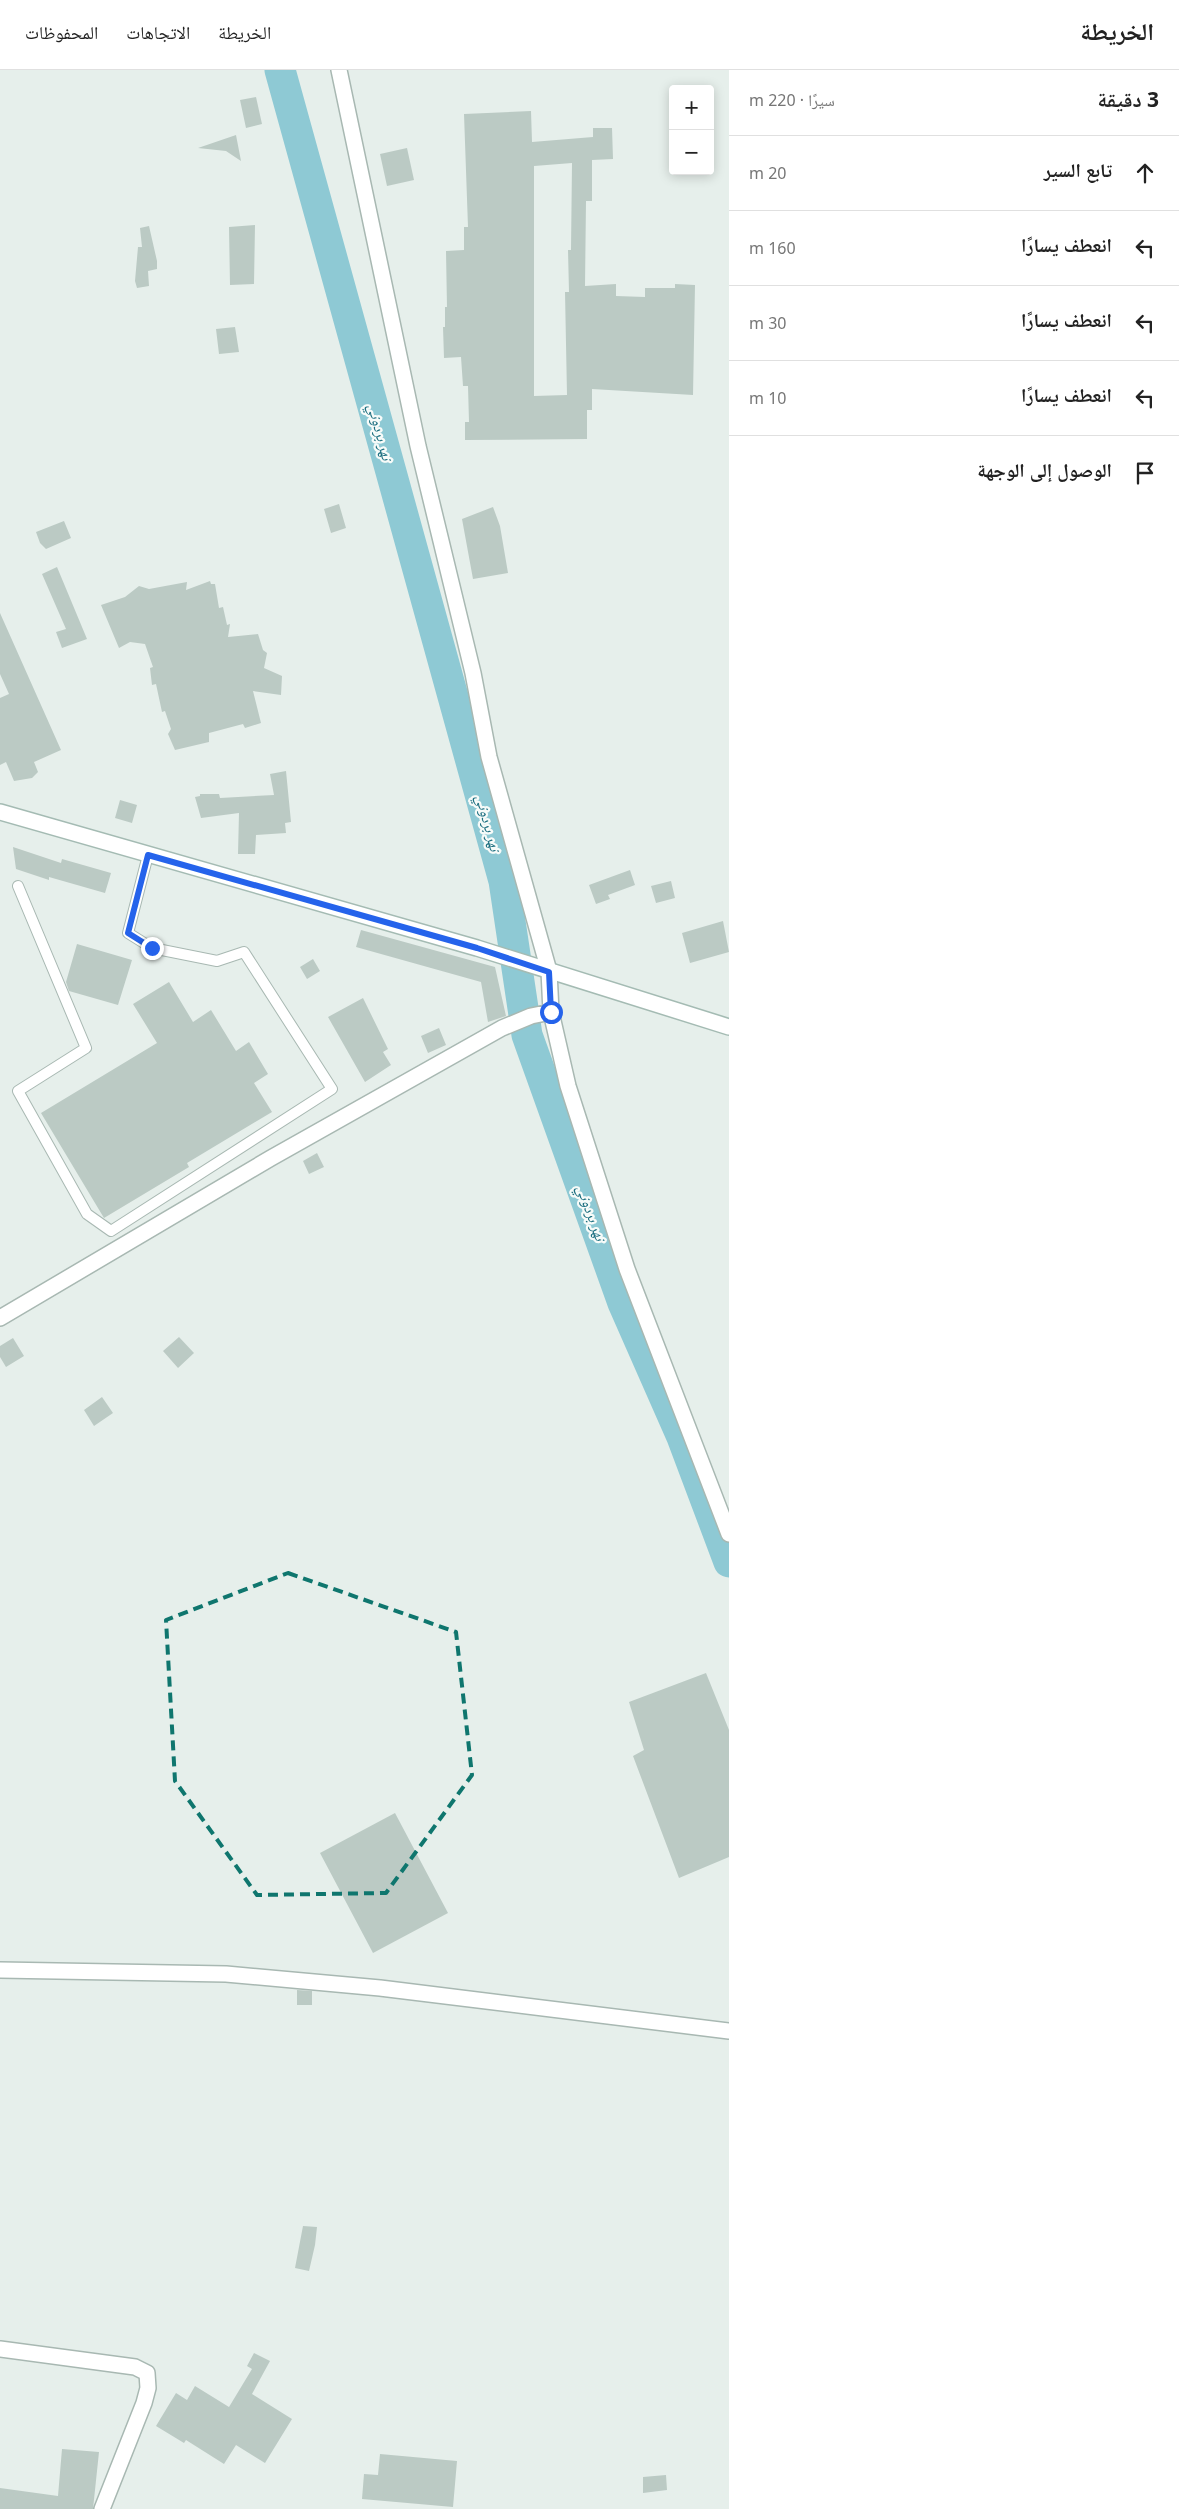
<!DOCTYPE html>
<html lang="ar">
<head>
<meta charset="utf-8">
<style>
	:root { --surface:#fff; --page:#f2f2f2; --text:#222; --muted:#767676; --line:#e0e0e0 }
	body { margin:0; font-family:"Noto Sans","Noto Naskh Arabic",sans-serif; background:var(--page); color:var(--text); direction:rtl }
	.controls { position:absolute; right:15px; top:15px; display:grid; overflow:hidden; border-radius:5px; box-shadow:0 2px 12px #0003 }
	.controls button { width:45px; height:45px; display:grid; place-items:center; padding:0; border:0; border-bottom:1px solid var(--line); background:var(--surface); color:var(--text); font:25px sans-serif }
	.stop { position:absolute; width:15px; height:15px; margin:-11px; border:4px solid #2563eb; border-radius:50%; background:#fff }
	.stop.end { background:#2563eb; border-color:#fff; box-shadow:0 1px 5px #0008 }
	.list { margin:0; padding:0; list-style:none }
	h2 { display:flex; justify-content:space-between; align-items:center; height:65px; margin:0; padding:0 20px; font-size:21px }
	h2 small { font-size:16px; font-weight:400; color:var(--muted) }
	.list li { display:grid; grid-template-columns:32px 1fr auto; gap:15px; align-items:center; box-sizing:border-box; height:75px; padding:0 20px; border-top:1px solid var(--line) }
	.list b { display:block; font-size:19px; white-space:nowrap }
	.list em { font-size:16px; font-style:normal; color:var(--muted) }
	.icon { flex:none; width:28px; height:28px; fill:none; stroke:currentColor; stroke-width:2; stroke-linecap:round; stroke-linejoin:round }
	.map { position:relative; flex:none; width:729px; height:2439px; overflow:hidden; direction:ltr }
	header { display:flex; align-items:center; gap:30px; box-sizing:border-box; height:70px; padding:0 25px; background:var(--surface); border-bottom:1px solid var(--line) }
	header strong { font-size:24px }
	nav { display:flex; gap:28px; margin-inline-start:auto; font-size:18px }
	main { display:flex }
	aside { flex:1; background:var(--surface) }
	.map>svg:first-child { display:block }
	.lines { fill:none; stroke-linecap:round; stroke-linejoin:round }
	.river { stroke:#8ec9d4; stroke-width:31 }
	.building { fill:#bbcac4; fill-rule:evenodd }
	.service-casing { stroke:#a8b8b2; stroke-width:12 }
	.minor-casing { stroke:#a8b8b2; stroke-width:18 }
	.tertiary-casing { stroke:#a8b8b2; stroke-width:18 }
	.secondary-casing { stroke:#a4bbb3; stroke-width:18 }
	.service { stroke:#fff; stroke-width:10 }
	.minor { stroke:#fff; stroke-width:15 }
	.tertiary { stroke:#fff; stroke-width:15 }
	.secondary { stroke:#fff; stroke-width:15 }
	.route { stroke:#2563eb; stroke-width:6 }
	.marked { fill:none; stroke:#0f766e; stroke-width:4; stroke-dasharray:10 6; stroke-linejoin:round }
	.labels { text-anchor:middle; stroke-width:4.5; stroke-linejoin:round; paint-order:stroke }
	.water-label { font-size:15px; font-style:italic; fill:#1c6f80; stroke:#f7fbf9 }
</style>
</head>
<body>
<header>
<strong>الخريطة</strong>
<nav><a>الخريطة</a><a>الاتجاهات</a><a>المحفوظات</a></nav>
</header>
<main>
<aside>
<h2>3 دقيقة<small>سيرًا · 220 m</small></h2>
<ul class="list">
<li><svg class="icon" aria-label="ahead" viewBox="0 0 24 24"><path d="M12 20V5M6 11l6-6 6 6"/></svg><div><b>تابع السير</b></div><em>20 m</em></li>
<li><svg class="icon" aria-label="left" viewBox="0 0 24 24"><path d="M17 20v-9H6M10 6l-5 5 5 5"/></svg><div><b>انعطف يسارًا</b></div><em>160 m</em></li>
<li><svg class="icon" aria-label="left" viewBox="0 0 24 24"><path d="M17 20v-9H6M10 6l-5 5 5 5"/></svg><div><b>انعطف يسارًا</b></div><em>30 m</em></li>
<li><svg class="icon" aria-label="left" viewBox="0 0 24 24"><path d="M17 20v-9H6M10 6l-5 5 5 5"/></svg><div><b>انعطف يسارًا</b></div><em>10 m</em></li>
<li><svg class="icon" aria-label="arrive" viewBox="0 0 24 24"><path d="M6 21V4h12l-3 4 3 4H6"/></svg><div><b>الوصول إلى الوجهة</b></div></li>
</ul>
</aside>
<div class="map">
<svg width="729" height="2439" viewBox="0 0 729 2439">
	<rect width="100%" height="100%" fill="#e6efeb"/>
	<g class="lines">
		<path class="river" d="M280,0L504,811L527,965L623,1233L682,1367L729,1492"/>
	</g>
	<path class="building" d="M256,27L262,54L246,58L240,30Z
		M531,41L532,72L593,67V58H612L613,89L592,90V131H586L585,216L616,214V226L645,227V218H675V214L695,215L693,325L592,319V340H587V369L465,370V352H469L468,316H463L461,287L444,288L443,257H445V237H447L446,181L464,180V157H468L464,44ZM572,93L571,180H568L569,222H565L567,325L534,326V96Z
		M236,65L241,91L226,81L198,78Z
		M407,78L414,110L387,116L380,84Z
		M255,155L254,214L230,215L229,157Z
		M149,156L157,191V199L148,201L149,216L137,218L135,211L138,177H142L140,158Z
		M235,257L239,282L219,284L216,259Z
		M339,434L346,458L331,463L324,439Z
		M493,437L500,456L508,503L473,509L462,449Z
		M64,451L71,468L46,479L40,473L36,462Z
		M57,497L87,569L62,578L56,562L66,559L42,504Z
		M210,511L211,514H215L219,538L223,537L227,555L230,554L228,567L258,564L263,580L267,583L264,598L282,606L281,625L253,621L261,653L245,658L243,654L209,663V672L175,680L168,664L171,659L165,641L162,642L156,614L152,615L150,598L153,597L145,574L130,572L119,578L101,535L125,527L139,516L149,519L187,512L186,520Z
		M0,543L61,680L34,692L38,702L32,708L14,711L6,692L0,695V628L9,624L0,604Z
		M286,701L291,752L285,753L286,763L256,765L255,784H238L239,743L201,748L195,727L200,726V724H219L220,728L274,725L270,704Z
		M120,730L137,735L132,753L115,748Z
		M13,777L61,793L62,789L111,803L105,823L49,807V810L16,799Z
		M630,800L635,815L608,825L610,829L596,834L589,815Z
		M671,811L675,828L656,833L651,816Z
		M723,851L729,882L690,893L682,863Z
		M361,860L495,897L506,946L488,952L481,912L356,877Z
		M77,874L132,890L118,935L69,921L66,912Z
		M313,889L320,901L307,909L300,897Z
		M169,912L193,952L211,940L236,981L249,972L268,1004L254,1013L272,1042L187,1093L189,1097L104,1148L41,1043L157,973L133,934Z
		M363,928L388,979L383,982L391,995L365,1012L328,947Z
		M439,958L446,975L428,983L421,966Z
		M317,1083L324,1097L309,1104L303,1091Z
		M179,1267L194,1283L178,1298L163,1281Z
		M13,1268L24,1286L6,1297L0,1287V1276Z
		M102,1327L113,1343L94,1356L84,1340Z
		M706,1603L729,1660V1787L679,1808L633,1686L644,1680L629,1632Z
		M395,1743L448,1843L373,1883L320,1783Z
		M297,1920L312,1921V1935H297Z
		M303,2156L317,2157L315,2175L309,2201L295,2198Z
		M254,2283L270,2291L252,2324L292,2349L265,2393L236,2375L224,2394L186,2370L184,2373L156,2356L176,2323L187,2330L195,2316L229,2337L252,2299L247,2296Z
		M62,2379L99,2382L93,2439H0V2418L58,2426Z
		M380,2384L457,2391L453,2437L362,2429L364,2404L378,2405Z
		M666,2405L667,2420L643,2423V2407Z"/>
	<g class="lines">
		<g class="service-casing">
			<path id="service" d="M18,816L86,978L18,1021L87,1144L111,1161L332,1019L244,882L217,891L152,878L128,863L148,785"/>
		</g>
		<g class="minor-casing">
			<path id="minor" d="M549,901L551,942L568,1016L627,1199L729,1464
				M0,1248L271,1088L502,958L531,946L551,942
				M0,1900L226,1904L380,1918L729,1961
				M0,2279L135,2297L147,2303L148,2318L144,2333L102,2439"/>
		</g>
		<g class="tertiary-casing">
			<path id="tertiary" d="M339,0L418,376L473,603L489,687L549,901"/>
		</g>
		<g class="secondary-casing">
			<path id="secondary" d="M0,742L477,878L729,957"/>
		</g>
		<use href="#service" class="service"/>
		<use href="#minor" class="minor"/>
		<use href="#tertiary" class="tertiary"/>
		<use href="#secondary" class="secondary"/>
	</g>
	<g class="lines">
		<path class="route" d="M152,878L128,863L148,785L477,878L549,902L551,942"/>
	</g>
	<path class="marked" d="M288,1503L456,1562L472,1705L386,1823L257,1825L175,1711L166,1550Z"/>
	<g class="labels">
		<g class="water-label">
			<text transform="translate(380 362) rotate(75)" y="5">نهر بردوني</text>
			<text transform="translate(488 753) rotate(75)" y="5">نهر بردوني</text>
			<text transform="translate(591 1143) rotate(70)" y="5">نهر بردوني</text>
		</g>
	</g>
</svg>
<div class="controls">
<button>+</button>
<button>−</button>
</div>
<div class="stop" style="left:551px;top:942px"></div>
<div class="stop end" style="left:152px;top:878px"></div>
</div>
</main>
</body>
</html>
